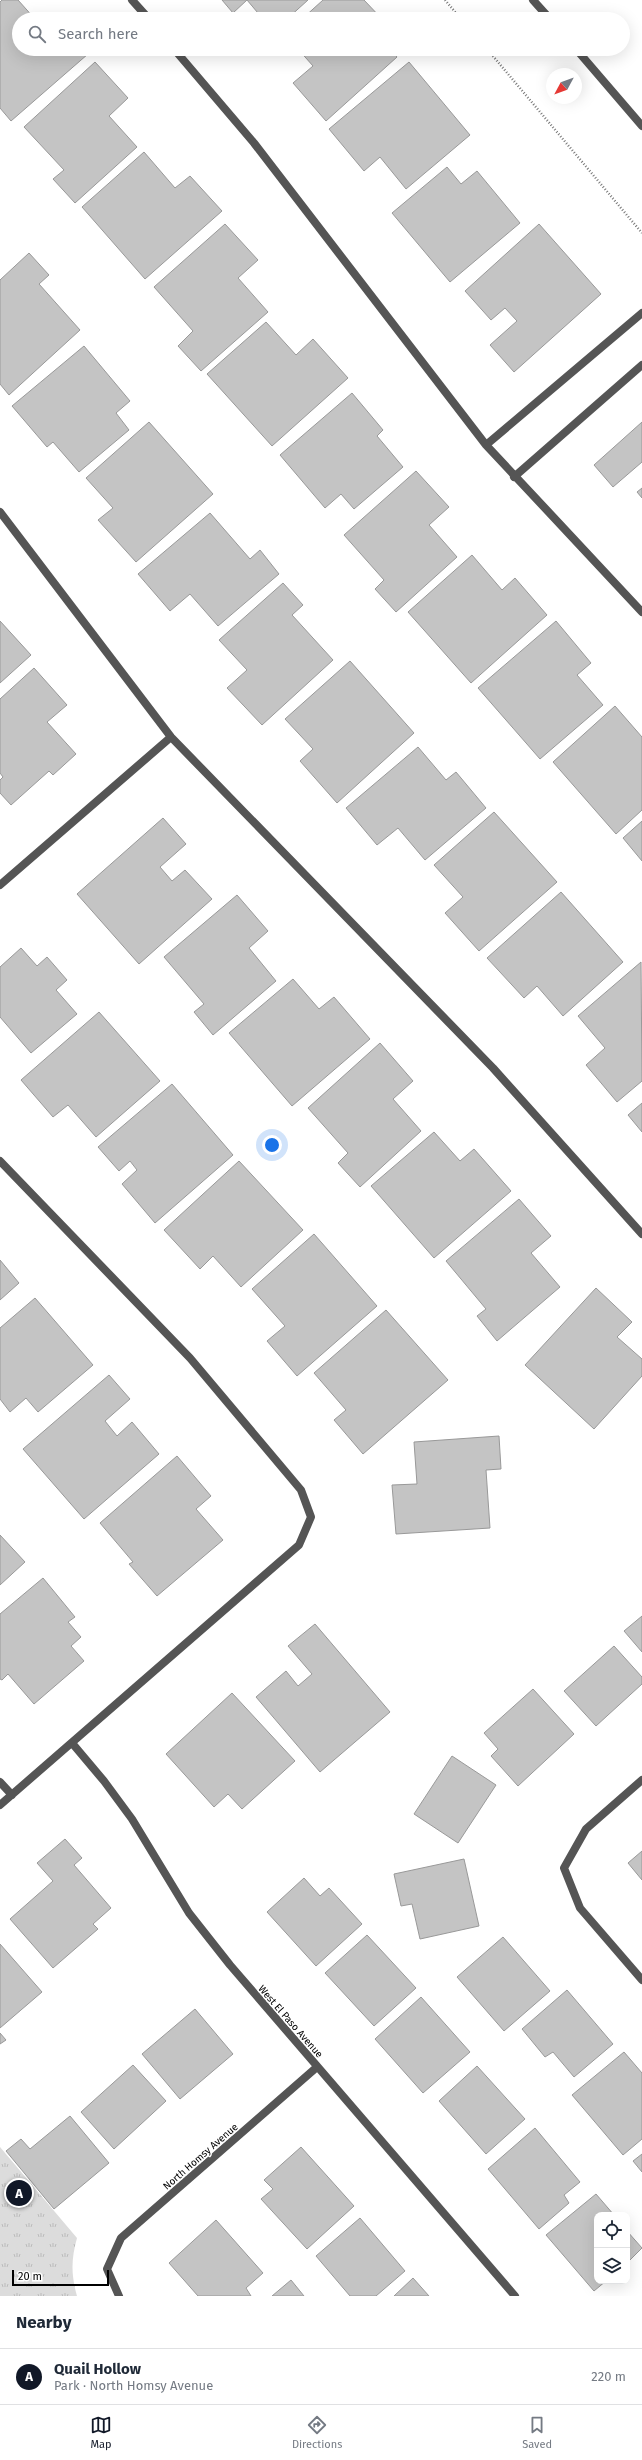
<!DOCTYPE html>
<html lang="en">
<head>
<meta charset="utf-8">
<style>
	:root { --surface:#fff; --page:#f6f6f7; --text:#1f2937; --muted:#747a83; --line:#e0e1e3; --accent:#111827 }
	body { margin:0; font-family:"Fira Sans",sans-serif; background:var(--page); color:var(--text) }
	.controls { position:absolute; right:12px; bottom:12px; display:grid; overflow:hidden; border-radius:8px; box-shadow:0 4px 16px #0002 }
	.controls button { width:36px; height:36px; display:grid; place-items:center; padding:0; border:0; border-bottom:1px solid var(--line); background:var(--surface); color:var(--text); font:20px sans-serif }
	.compass { position:absolute; left:546px; top:68px; width:36px; height:36px; border-radius:50%; background:var(--surface); box-shadow:0 4px 16px #0002; rotate:229deg }
	.scale { position:absolute; left:12px; bottom:10px; width:97px; box-sizing:border-box; padding-left:4px; border:2px solid #000; border-top:0; font-size:11px; line-height:14px; white-space:nowrap; color:#000; -webkit-text-stroke:3px #fff; paint-order:stroke }
	.you { position:absolute; left:272px; top:1145px; width:14px; height:14px; margin:-10px; border:3px solid #fff; border-radius:50%; background:#1a73e8; box-shadow:0 0 0 6px #1a73e833 }
	.badge { display:grid; place-items:center; width:26px; height:26px; border-radius:50%; background:var(--accent); color:#fff; font-size:13px; font-weight:700 }
	.pin { position:absolute; translate:-50% -50%; border:2px solid #fff; box-shadow:0 1px 4px #0006 }
	.list { margin:0; padding:0; list-style:none }
	h2 { display:flex; justify-content:space-between; align-items:center; height:52px; margin:0; padding:0 16px; font-size:17px }
	h2 small { font-size:13px; font-weight:400; color:var(--muted) }
	.list li { display:grid; grid-template-columns:26px 1fr auto; gap:12px; align-items:center; box-sizing:border-box; height:56px; padding:0 16px; border-top:1px solid var(--line) }
	.list b { display:block; font-size:15px; white-space:nowrap }
	.list p { margin:0; font-size:13px; white-space:nowrap; color:var(--muted) }
	.list em { font-size:13px; font-style:normal; color:var(--muted) }
	.icon { flex:none; width:22px; height:22px; fill:none; stroke:currentColor; stroke-width:2; stroke-linecap:round; stroke-linejoin:round }
	.map { position:relative; flex:none; width:642px; height:2296px; overflow:hidden }
	.search { position:absolute; background:var(--surface); box-shadow:0 4px 16px #0002; left:12px; right:12px; top:12px; height:44px; display:flex; align-items:center; gap:10px; box-sizing:border-box; padding:0 14px; border-radius:22px; color:var(--muted); font-size:15px }
	.sheet { height:108px; background:var(--surface) }
	nav { display:flex; justify-content:space-around; align-items:center; box-sizing:border-box; height:56px; border-top:1px solid var(--line); background:var(--surface); font-size:11px; color:var(--muted) }
	nav a { display:grid; justify-items:center; gap:2px }
	nav .on { color:var(--accent) }
	.map>svg:first-child { display:block }
	.grass { fill:url(#grass-tufts) }
	.building { fill:#c4c4c4; stroke:#999 }
	.lines { fill:none; stroke-linecap:round; stroke-linejoin:round }
	.path { stroke:#777; stroke-width:2.5; stroke-dasharray:1 2; stroke-linecap:butt }
	.minor { stroke:#555; stroke-width:8 }
	.tertiary { stroke:#555; stroke-width:8 }
	.labels { text-anchor:middle; stroke-width:3; stroke-linejoin:round; paint-order:stroke }
	.street-label { font-size:10px; fill:#000; stroke:#fff }
</style>
</head>
<body>
<div class="map">
<svg width="642" height="2296" viewBox="0 0 642 2296">
	<defs>
		<pattern id="grass-tufts" width="24" height="20" patternUnits="userSpaceOnUse"><rect width="24" height="20" fill="#dcdcdc"/><path d="M3 7l-1-3M5 7V3M7 7l1-3M15 17l-1-3M17 17v-4M19 17l1-3" fill="none" stroke="#bbb"/></pattern>
	</defs>
	<rect width="100%" height="100%" fill="#fff"/>
	<path class="grass" d="M0,2147L77,2238C71,2259 71,2275 77,2296H0Z"/>
	<path class="building" d="M2,0H18L35,19H19V49H83L88,54L11,121L0,108V2Z
		M222,0H308L287,19H263L247,0L233,13Z
		M323,0H364L382,19H302Z
		M52,13L57,19H45Z
		M298,49H390L397,57L326,121L293,83L313,66Z
		M95,62L128,98L109,116L137,147L75,203L53,179L64,170L24,127Z
		M409,62L470,135L406,189L380,157L364,171L329,129Z
		M144,152L175,188L190,176L222,211L145,279L82,207Z
		M447,167L461,184L477,171L520,223L450,282L392,213Z
		M225,224L258,260L238,278L268,312L201,371L178,346L193,331L154,287Z
		M539,224L601,294L514,372L490,345L517,321L505,308L491,320L465,291Z
		M29,253L49,275L39,284L80,330L9,395L0,384V280Z
		M266,322L296,355L313,339L348,378L272,446L207,374Z
		M84,346L130,401L116,413L129,430L79,472L53,442L47,447L12,406Z
		M352,393L383,430L377,436L403,467L354,509L341,494L325,508L280,455Z
		M149,422L213,494L136,562L98,520L113,508L86,478Z
		M642,422V462L613,487L594,465Z
		M416,471L449,507L429,525L457,557L396,612L375,589L384,580L344,535Z
		M642,488V498L637,492Z
		M210,513L250,559L260,550L279,574L218,626L190,594L170,611L138,574Z
		M472,555L502,590L515,578L547,615L471,683L408,612Z
		M283,583L303,605L292,615L333,660L262,725L227,688L247,670L219,640Z
		M0,621L31,655L0,683Z
		M556,621L591,663L577,675L603,705L540,759L478,688Z
		M350,661L414,733L337,803L300,761L313,749L285,719Z
		M34,668L67,705L47,722L76,754L53,775L49,771L11,805L0,793V780L3,777L0,773V699Z
		M615,706L642,737V810L616,834L553,762Z
		M418,747L446,780L456,772L486,808L425,860L398,828L377,845L346,808Z
		M494,812L557,882L479,951L445,913L463,897L434,865Z
		M163,818L186,844L160,867L172,881L185,870L212,899L139,964L77,894Z
		M642,821V861L623,838Z
		M561,892L623,962L563,1016L537,986L524,998L487,958Z
		M237,895L268,931L249,948L276,981L213,1035L194,1012L204,1004L164,957Z
		M21,948L37,966L47,957L67,980L56,990L77,1014L31,1053L0,1017V967Z
		M641,962L642,1081L617,1102L586,1065L605,1048L578,1016Z
		M293,979L319,1009L334,997L370,1039L292,1106L229,1033Z
		M99,1012L160,1081L96,1137L68,1105L53,1117L21,1080Z
		M380,1043L413,1081L393,1099L421,1131L360,1187L338,1163L348,1153L308,1108Z
		M172,1084L233,1155L155,1223L122,1184L137,1170L130,1161L119,1171L98,1147Z
		M642,1103V1132L628,1115Z
		M434,1132L460,1161L474,1149L511,1191L434,1258L371,1186Z
		M239,1161L303,1230L241,1287L213,1256L200,1269L164,1230Z
		M519,1199L551,1236L531,1253L560,1287L497,1341L477,1316L486,1309L446,1261Z
		M314,1234L377,1306L297,1376L267,1341L285,1326L252,1289Z
		M0,1260L19,1283L0,1300Z
		M596,1288L632,1322L617,1337L642,1359V1376L594,1429L525,1365Z
		M35,1298L93,1365L38,1412L26,1398L10,1412L0,1399V1328Z
		M386,1310L448,1380L363,1454L334,1420L346,1410L314,1373Z
		M109,1375L130,1399L105,1421L117,1436L132,1422L159,1454L84,1519L23,1449Z
		M499,1436L501,1469L486,1470L490,1528L396,1534L392,1485L417,1484L414,1442Z
		M177,1456L211,1496L196,1509L223,1540L157,1596L129,1564L133,1562L100,1523Z
		M0,1535L25,1562L0,1585Z
		M43,1578L75,1617L68,1622L81,1637L71,1646L84,1661L34,1704L8,1674L2,1680L0,1679V1614Z
		M642,1616V1652L624,1631Z
		M315,1624L390,1712L320,1772L256,1697L286,1671L298,1686L312,1674L288,1646Z
		M614,1646L642,1677V1684L596,1726L564,1691Z
		M533,1689L574,1734L518,1786L491,1756L498,1749L484,1733Z
		M232,1693L295,1761L242,1809L228,1794L214,1807L166,1754Z
		M452,1756L496,1785L458,1843L414,1814Z
		M65,1839L82,1858L74,1865L111,1908L93,1924L98,1929L53,1968L10,1919L53,1881L37,1863Z
		M642,1851V1880L628,1863Z
		M464,1859L479,1926L420,1939L412,1904L401,1906L394,1874Z
		M304,1878L320,1896L329,1888L362,1924L316,1966L267,1912Z
		M367,1935L416,1988L374,2026L325,1973Z
		M503,1937L550,1991L504,2031L457,1977Z
		M0,1944L42,1992L0,2028Z
		M567,1990L613,2044L574,2077L553,2052L545,2057L522,2029Z
		M421,1997L470,2052L423,2093L375,2039Z
		M195,2009L233,2054L180,2099L142,2054Z
		M0,2033L6,2040L0,2044Z
		M624,2052L642,2073V2139L623,2155L572,2095Z
		M133,2065L166,2101L114,2149L81,2112Z
		M477,2066L525,2119L486,2154L439,2101Z
		M70,2116L109,2163L54,2209L6,2151L21,2139L30,2149Z
		M535,2128L580,2182L564,2195L569,2203L539,2229L488,2169Z
		M301,2147L354,2206L307,2249L261,2199L273,2189L264,2180Z
		M642,2154V2172L633,2161Z
		M596,2194L614,2215H597V2281H606L594,2291L546,2235Z
		M360,2218L405,2271L376,2296H350L316,2256Z
		M216,2220L263,2273L246,2288L251,2296H198L169,2263Z
		M627,2231L642,2248L627,2263Z
		M413,2278L429,2296H394Z
		M291,2280L304,2296H272Z"/>
	<g class="lines">
		<path class="path" d="M445,0L461,19
			M487,49L642,233"/>
		<path class="minor" d="M132,0L149,19
			M174,49L254,143L486,445L642,612
			M486,445L642,313
			M514,477L642,365
			M0,512L171,737L493,1068L642,1234
			M0,885L171,737
			M0,1161L190,1358L301,1490L311,1517L299,1545L0,1805
			M72,1743L104,1781L132,1819L189,1913L230,1965L515,2296
			M642,1780L586,1829L564,1868L580,1908L642,1980
			M0,1782L12,1795
			M119,2296L107,2269L121,2238L317,2067"/>
		<path class="tertiary" d="M533,0L550,19
			M576,49L642,126"/>
	</g>
	<g class="labels">
		<g class="street-label">
			<text transform="translate(291 2021) rotate(49)" y="4">West El Paso Avenue</text>
			<text transform="translate(200 2156) rotate(-41)" y="4">North Homsy Avenue</text>
		</g>
	</g>
</svg>
<div class="controls">
<button><svg class="icon" aria-label="locate" viewBox="0 0 24 24"><circle cx="12" cy="12" r="6"/><path d="M12 2v4M12 18v4M2 12h4M18 12h4"/></svg></button>
<button><svg class="icon" aria-label="layers" viewBox="0 0 24 24"><path d="M12 4l9 5-9 5-9-5zM3 14l9 5 9-5"/></svg></button>
</div>
<svg class="compass" viewBox="-18 -18 36 36"><path d="M0-13l5 13h-10z" fill="#e53935"/><path d="M0 13l5-13h-10z" fill="#747a83"/></svg>
<div class="scale">20 m</div>
<div class="you"></div>
<div class="pin badge" style="left:19px;top:2193px">A</div>
<div class="search"><svg class="icon" aria-label="search" viewBox="0 0 24 24"><circle cx="10" cy="10" r="6"/><path d="M15 15l6 6"/></svg>Search here</div>
</div>
<section class="sheet">
<h2>Nearby<small></small></h2>
<ul class="list">
<li><span class="badge">A</span><div><b>Quail Hollow</b><p>Park · North Homsy Avenue</p></div><em>220 m</em></li>
</ul>
</section>
<nav>
<a class="on"><svg class="icon" aria-label="map" viewBox="0 0 24 24"><path d="M3 6l6-2 6 2 6-2v14l-6 2-6-2-6 2zM9 4v14M15 6v14"/></svg>Map</a>
<a><svg class="icon" aria-label="directions" viewBox="0 0 24 24"><path d="M12 3l9 9-9 9-9-9zM9 14v-3h6M13 9l2 2-2 2"/></svg>Directions</a>
<a><svg class="icon" aria-label="saved" viewBox="0 0 24 24"><path d="M7 4h10v16l-5-4-5 4z"/></svg>Saved</a>
</nav>
</body>
</html>
